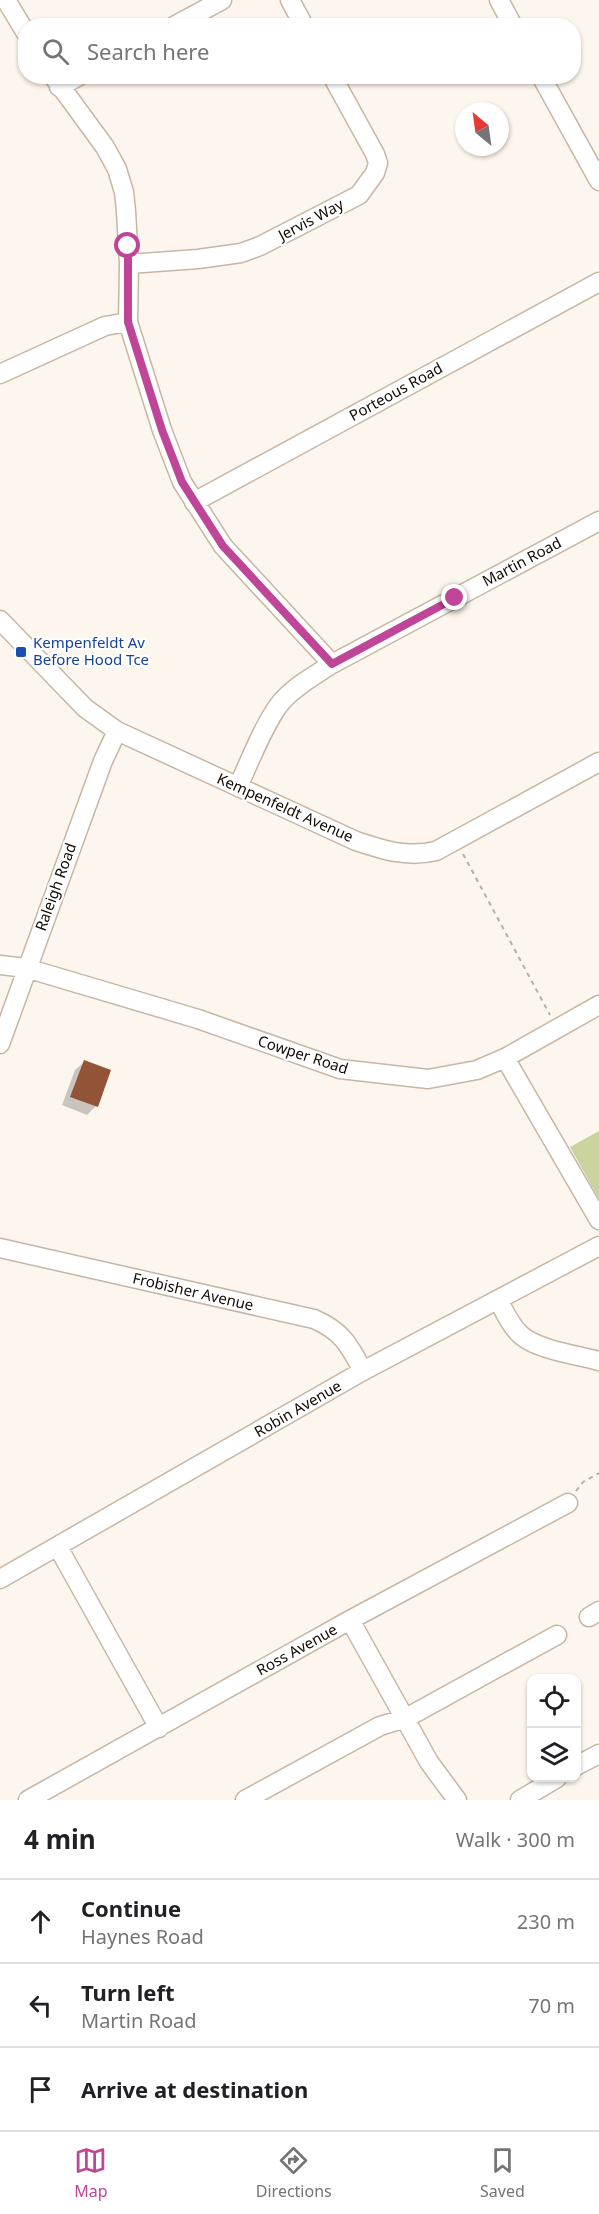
<!DOCTYPE html>
<html lang="en">
<head>
<meta charset="utf-8">
<style>
	:root { --surface:#fff; --page:#f2f2f2; --text:#202124; --muted:#757577; --line:#e0e0e0; --accent:#be4598 }
	body { margin:0; font-family:"Noto Sans",sans-serif; background:var(--page); color:var(--text) }
	.controls { position:absolute; right:18px; bottom:18px; display:grid; overflow:hidden; border-radius:12px; box-shadow:0 2px 4px #0004 }
	.controls button { width:54px; height:54px; display:grid; place-items:center; padding:0; border:0; border-bottom:2px solid var(--line); background:var(--surface); color:var(--text); font:30px sans-serif }
	.compass { position:absolute; left:455px; top:102px; width:54px; height:54px; border-radius:50%; background:var(--surface); box-shadow:0 2px 4px #0004; rotate:331deg }
	.stop { position:absolute; width:18px; height:18px; margin:-14px; border:4px solid #be4598; border-radius:50%; background:#fff }
	.stop.end { background:#be4598; border-color:#fff; box-shadow:0 2px 6px #0008 }
	.list { margin:0; padding:0; list-style:none }
	h2 { display:flex; justify-content:space-between; align-items:center; height:78px; margin:0; padding:0 24px; font-size:26px }
	h2 small { font-size:20px; font-weight:400; color:var(--muted) }
	.list li { display:grid; grid-template-columns:39px 1fr auto; gap:18px; align-items:center; box-sizing:border-box; height:84px; padding:0 24px; border-top:2px solid var(--line) }
	.list b { display:block; font-size:22px; white-space:nowrap }
	.list p { margin:0; font-size:20px; white-space:nowrap; color:var(--muted) }
	.list em { font-size:20px; font-style:normal; color:var(--muted) }
	.icon { flex:none; width:33px; height:33px; fill:none; stroke:currentColor; stroke-width:2; stroke-linecap:round; stroke-linejoin:round }
	.map { position:relative; flex:none; width:599px; height:1800px; overflow:hidden }
	.search { position:absolute; background:var(--surface); box-shadow:0 2px 4px #0004; left:18px; right:18px; top:18px; height:66px; display:flex; align-items:center; gap:15px; box-sizing:border-box; padding:0 21px; border-radius:24px; color:var(--muted); font-size:22px }
	.sheet { height:330px; background:var(--surface) }
	nav { display:flex; justify-content:space-around; align-items:center; box-sizing:border-box; height:84px; border-top:2px solid var(--line); background:var(--surface); font-size:16px; color:var(--muted) }
	nav a { display:grid; justify-items:center; gap:3px }
	nav .on { color:var(--accent) }
	.map>svg:first-child { display:block }
	.green { fill:#cbd49f }
	.shadow { fill:#0003 }
	.building { fill:#925336 }
	.lines { fill:none; stroke-linecap:round; stroke-linejoin:round }
	.minor-casing { stroke:#c7b6a3; stroke-width:21 }
	.path { stroke:#b5afa7; stroke-width:2; stroke-dasharray:4.5 4.5; stroke-linecap:butt }
	.minor { stroke:#fff; stroke-width:18 }
	.route { stroke:#be4598; stroke-width:8 }
	.transit-dot { fill:#1a4fb4; stroke:#fff; stroke-width:2 }
	.labels { text-anchor:middle; stroke-width:4.5; stroke-linejoin:round; paint-order:stroke }
	.street-label { font-size:15px; fill:#110b05; stroke:#fff }
	.transit-label { font-size:15px; fill:#164399; stroke:#fff; text-anchor:start }
</style>
</head>
<body>
<div class="map">
<svg width="599" height="1800" viewBox="0 0 599 1800">
	<rect width="100%" height="100%" fill="#fdf6ee"/>
	<path class="green" d="M599,1131V1199L570,1147Z"/>
	<path class="shadow" d="M84,1062L96,1106L87,1115L62,1105L75,1070Z"/>
	<path class="building" d="M84,1060L111,1070L98,1107L70,1097Z"/>
	<g class="lines">
		<g class="minor-casing">
			<path id="minor" d="M6,0L26,33
				M290,0L304,26
				M499,0L513,26
				M174,26L222,0
				M53,76L105,147L117,169L124,192L126,211L129,264L128,322L162,430L182,482L223,546L332,664
				M541,76L599,181
				M59,87L79,76
				M129,264L198,259L241,253L260,246L359,195L375,173L378,163L375,154L332,76
				M0,374L105,326L128,322
				M194,502L599,282
				M0,620L85,708L117,731L356,841C383,850 407,858 436,851L599,762
				M238,787C248,765 267,717 283,700C297,685 315,675 332,664L599,521
				M0,965L26,968L198,1019L340,1069L428,1079L477,1070L505,1058L599,1005
				M0,1044L103,761L117,731
				M505,1058L599,1220
				M0,1248L314,1319C342,1331 349,1345 363,1371
				M498,1300C505,1312 511,1327 522,1336C539,1350 577,1355 599,1361
				M58,1547L159,1728
				M0,1579L363,1371L599,1246
				M589,1617L599,1611
				M350,1620L429,1762L457,1800
				M576,1766L599,1754
				M28,1800L350,1620L568,1503
				M245,1800L380,1726L406,1718L557,1635
				M520,1800L557,1778"/>
		</g>
		<path class="path" d="M463,854L550,1015
			M576,1491L583,1482L599,1473"/>
		<use href="#minor" class="minor"/>
	</g>
	<g class="lines">
		<path class="route" d="M128,246V322L162,430L182,482L223,546L332,664L455,598"/>
	</g>
	<rect class="transit-dot" x="15" y="646" width="12" height="12" rx="3"/>
	<g class="labels">
		<g class="street-label">
			<text transform="translate(311 220) rotate(-28)" y="5">Jervis Way</text>
			<text transform="translate(396 392) rotate(-29)" y="5">Porteous Road</text>
			<text transform="translate(522 562) rotate(-28)" y="5">Martin Road</text>
			<text transform="translate(285 808) rotate(24)" y="5">Kempenfeldt Avenue</text>
			<text transform="translate(56 887) rotate(-70)" y="5">Raleigh Road</text>
			<text transform="translate(303 1055) rotate(18)" y="5">Cowper Road</text>
			<text transform="translate(193 1292) rotate(13)" y="5">Frobisher Avenue</text>
			<text transform="translate(298 1409) rotate(-30)" y="5">Robin Avenue</text>
			<text transform="translate(297 1650) rotate(-29)" y="5">Ross Avenue</text>
		</g>
		<g class="transit-label">
			<text x="33" y="648">Kempenfeldt Av<tspan x="33" dy="17">Before Hood Tce</tspan></text>
		</g>
	</g>
</svg>
<div class="controls">
<button><svg class="icon" aria-label="locate" viewBox="0 0 24 24"><circle cx="12" cy="12" r="6"/><path d="M12 2v4M12 18v4M2 12h4M18 12h4"/></svg></button>
<button><svg class="icon" aria-label="layers" viewBox="0 0 24 24"><path d="M12 4l9 5-9 5-9-5zM3 14l9 5 9-5"/></svg></button>
</div>
<svg class="compass" viewBox="-18 -18 36 36"><path d="M0-13l5 13h-10z" fill="#e53935"/><path d="M0 13l5-13h-10z" fill="#757577"/></svg>
<div class="stop" style="left:128px;top:246px"></div>
<div class="stop end" style="left:455px;top:598px"></div>
<div class="search"><svg class="icon" aria-label="search" viewBox="0 0 24 24"><circle cx="10" cy="10" r="6"/><path d="M15 15l6 6"/></svg>Search here</div>
</div>
<section class="sheet">
<h2>4 min<small>Walk · 300 m</small></h2>
<ul class="list">
<li><svg class="icon" aria-label="ahead" viewBox="0 0 24 24"><path d="M12 20V5M6 11l6-6 6 6"/></svg><div><b>Continue</b><p>Haynes Road</p></div><em>230 m</em></li>
<li><svg class="icon" aria-label="left" viewBox="0 0 24 24"><path d="M17 20v-9H6M10 6l-5 5 5 5"/></svg><div><b>Turn left</b><p>Martin Road</p></div><em>70 m</em></li>
<li><svg class="icon" aria-label="arrive" viewBox="0 0 24 24"><path d="M6 21V4h12l-3 4 3 4H6"/></svg><div><b>Arrive at destination</b></div></li>
</ul>
</section>
<nav>
<a class="on"><svg class="icon" aria-label="map" viewBox="0 0 24 24"><path d="M3 6l6-2 6 2 6-2v14l-6 2-6-2-6 2zM9 4v14M15 6v14"/></svg>Map</a>
<a><svg class="icon" aria-label="directions" viewBox="0 0 24 24"><path d="M12 3l9 9-9 9-9-9zM9 14v-3h6M13 9l2 2-2 2"/></svg>Directions</a>
<a><svg class="icon" aria-label="saved" viewBox="0 0 24 24"><path d="M7 4h10v16l-5-4-5 4z"/></svg>Saved</a>
</nav>
</body>
</html>
